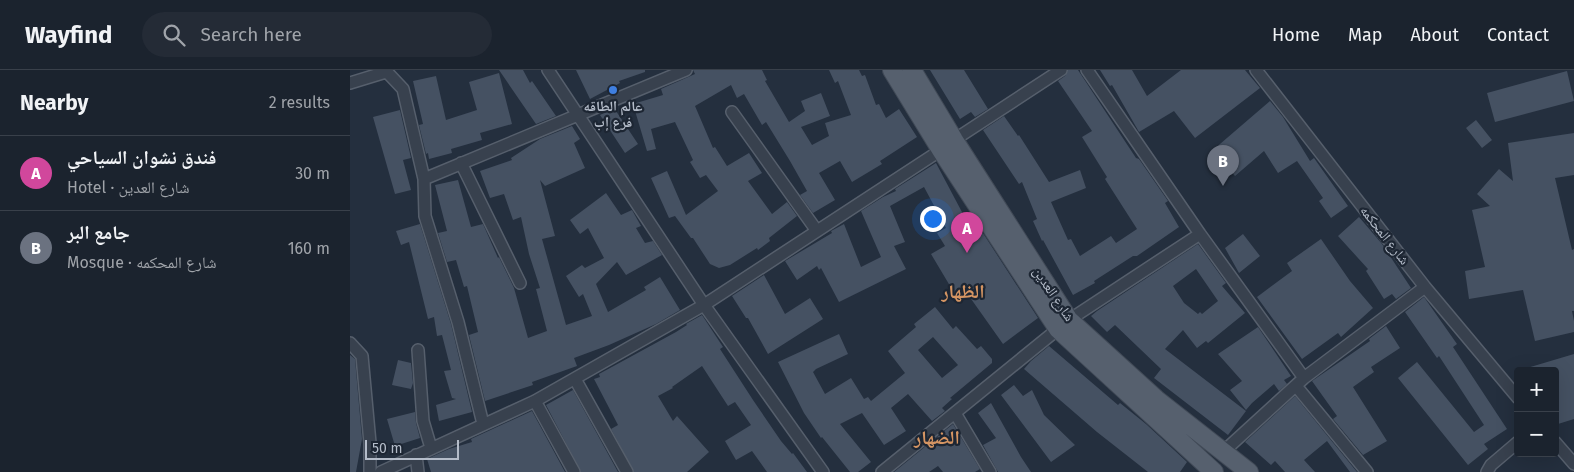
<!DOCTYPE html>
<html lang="en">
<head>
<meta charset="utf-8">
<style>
	:root { --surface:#1b232e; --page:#242b36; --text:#f1f3f6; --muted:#a0a4aa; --line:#39404a; --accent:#b45309 }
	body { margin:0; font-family:"Fira Sans","Noto Naskh Arabic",sans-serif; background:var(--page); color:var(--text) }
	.controls { position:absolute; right:15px; bottom:15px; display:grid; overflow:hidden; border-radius:5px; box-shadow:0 5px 20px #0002 }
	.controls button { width:45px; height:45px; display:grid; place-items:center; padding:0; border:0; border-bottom:1px solid var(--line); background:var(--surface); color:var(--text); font:25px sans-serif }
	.scale { position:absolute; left:15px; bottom:12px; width:94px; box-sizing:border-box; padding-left:5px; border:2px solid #b4bcc9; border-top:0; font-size:14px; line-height:18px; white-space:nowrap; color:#b4bcc9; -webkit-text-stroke:4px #1d2633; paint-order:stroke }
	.you { position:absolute; left:582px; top:148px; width:18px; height:18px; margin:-12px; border:4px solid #fff; border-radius:50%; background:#1a73e8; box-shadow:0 0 0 8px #1a73e833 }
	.badge { display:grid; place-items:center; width:32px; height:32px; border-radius:50%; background:var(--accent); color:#fff; font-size:16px; font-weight:700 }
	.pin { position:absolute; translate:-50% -41px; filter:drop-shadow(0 1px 2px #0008) }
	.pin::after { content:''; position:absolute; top:26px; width:18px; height:15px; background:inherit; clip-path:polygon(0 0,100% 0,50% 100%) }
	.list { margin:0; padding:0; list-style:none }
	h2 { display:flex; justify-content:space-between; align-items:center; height:65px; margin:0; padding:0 20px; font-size:21px }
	h2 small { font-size:16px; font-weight:400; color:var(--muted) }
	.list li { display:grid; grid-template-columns:32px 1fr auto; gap:15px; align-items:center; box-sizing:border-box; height:75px; padding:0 20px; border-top:1px solid var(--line) }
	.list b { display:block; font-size:19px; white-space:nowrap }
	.list p { margin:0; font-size:16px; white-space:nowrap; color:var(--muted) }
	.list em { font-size:16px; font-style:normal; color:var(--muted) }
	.icon { flex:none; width:28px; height:28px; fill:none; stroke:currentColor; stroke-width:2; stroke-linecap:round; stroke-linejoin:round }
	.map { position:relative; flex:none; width:1224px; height:402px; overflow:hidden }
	header { display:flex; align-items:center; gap:30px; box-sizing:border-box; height:70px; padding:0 25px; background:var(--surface); border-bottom:1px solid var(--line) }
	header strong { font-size:24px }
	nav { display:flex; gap:28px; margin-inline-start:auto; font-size:18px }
	.search { width:350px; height:45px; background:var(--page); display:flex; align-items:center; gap:12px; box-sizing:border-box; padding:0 18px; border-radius:28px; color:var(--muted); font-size:19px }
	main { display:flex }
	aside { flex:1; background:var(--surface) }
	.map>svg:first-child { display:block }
	.building { fill:#455162; fill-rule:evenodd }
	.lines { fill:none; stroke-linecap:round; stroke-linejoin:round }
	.street-casing { stroke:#565f6c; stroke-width:14 }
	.primary-casing { stroke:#414a57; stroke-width:20 }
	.street { stroke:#38414e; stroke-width:11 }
	.primary { stroke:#56606e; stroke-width:18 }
	.shop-dot { fill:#3f7fe0; stroke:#1d2633; stroke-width:2 }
	.labels { text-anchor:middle; stroke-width:4.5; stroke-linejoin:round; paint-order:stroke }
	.poi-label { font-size:14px; font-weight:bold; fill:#b4bcc9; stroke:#1d2633 }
	.street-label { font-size:14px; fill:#b4bcc9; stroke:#1d2633 }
	.district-label { font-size:19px; font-weight:bold; fill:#d59563; stroke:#1d2633 }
</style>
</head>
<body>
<header>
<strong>Wayfind</strong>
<div class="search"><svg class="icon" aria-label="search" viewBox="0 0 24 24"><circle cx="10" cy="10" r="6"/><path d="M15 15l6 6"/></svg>Search here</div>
<nav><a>Home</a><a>Map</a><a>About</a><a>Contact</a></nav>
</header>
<main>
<aside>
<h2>Nearby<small>2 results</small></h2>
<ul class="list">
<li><span class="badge" style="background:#d1479c">A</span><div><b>فندق نشوان السياحي</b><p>Hotel · شارع العدين</p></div><em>30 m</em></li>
<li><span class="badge" style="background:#6b7280">B</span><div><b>جامع البر</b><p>Mosque · شارع المحكمه</p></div><em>160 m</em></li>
</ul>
</aside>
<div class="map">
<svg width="1224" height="402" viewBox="0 0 1224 402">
	<rect width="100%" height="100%" fill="#242f3e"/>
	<path class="building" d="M149,0H173L180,13L182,11L206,46L186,54Z
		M226,0H295V2L269,11L270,13L240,29Z
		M343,0H412L417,10L415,11L439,52L455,41L451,31L471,23L480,46L451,57L462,75L479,66L475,53L501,45L488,11L485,13L479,0H509L512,6L515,5L526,35L529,34L536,48L549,39L567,67L530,91L532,94L502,112L490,91L469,103L485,130L463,143L450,125L457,121L440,91L416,52L412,55L394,24L387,28L381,15L345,36L363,78L365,77L377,96L399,83L412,103L398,111L422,144L437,132L447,146L419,168L420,171L408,180L407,178L380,195L369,198L360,194L343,168H341L325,146L319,148L301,108L317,101L336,145L368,121L356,105L350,108L340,92L343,90L325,52L301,59L306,79L297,81L283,34L313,25L311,19L345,4Z
		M580,0H614L638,39L625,47L621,42L610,49Z
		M718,0H728L786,88L789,89L818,131L815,133L829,157L787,186H783L744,211L745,213L723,225L693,170L692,171L683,151L687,149L672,112L669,114L633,60L654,46L668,66L669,65L699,112L730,100L736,118L701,132L718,170L721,169L730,186L761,166L766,173L787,159L755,109L757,107L732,67L742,61L708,11L715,6Z
		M750,0H782L797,26L831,0H895L910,18L845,68L824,41L789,62L762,15L760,16Z
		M1217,1L1224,31L1145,52L1137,23Z
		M149,3L162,54L130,63L132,70L101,79L102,83L79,89L78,83L76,84L69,55L73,54L63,11L86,6L96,50L127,40L119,12Z
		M920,31L933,47L960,91L964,88L998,136L981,148L969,131L973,128L947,91L928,103L914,81L885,106L863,80Z
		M264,38L288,74L275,83L250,45Z
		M50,40L61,88L53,90L61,120L45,124L23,47Z
		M1126,50L1142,70L1132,78L1116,58Z
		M222,56L230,69L224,73L235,98L195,116L190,110L205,166L192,169L216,255L242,246L233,224L229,227L216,206L232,195L235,198L254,188L238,158L230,164L220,150L256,123L271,145L282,140L291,156L286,158L295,173L303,171L312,185L276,205L267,192L246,214L258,242L296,220L294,217L310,207L330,240L306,254L259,275L224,288L227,296L182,312L183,315L135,331L119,265L128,262L117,216L114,217L106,190L97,192L88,163L97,161L85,115L108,110L121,157L133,154L148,188L149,187L164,218L178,268L197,261L186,219L190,218L179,184L171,147L163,150L154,124L140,128L130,101L162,90L161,88L190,69Z
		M1224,63V105L1205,108L1222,180L1224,179V241H1222L1224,251V262L1185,271L1173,220L1119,229L1115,201L1135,197L1122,140L1140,136L1127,124L1149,99L1163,111L1158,73Z
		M586,93L622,161L629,157L688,248L653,274L619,226L609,231L581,184L595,176L587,163L596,158L574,117L540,136L555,172L544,176L556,199L489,232L471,198L469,200L467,196L447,210L435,191L482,163L481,161L494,154L511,197L531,187L511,141L533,127L546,121L545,119Z
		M1009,147L1032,174L1061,218L1046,229L1042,224L1034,229L1016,201L1018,199L988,166Z
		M70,154L101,254L122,342L89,351L86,335L106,329L102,328L94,301L101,300L92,265L87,266L84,247L78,249L59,172L51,175L46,161Z
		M893,164L910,186L889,203L875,178Z
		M971,169L1000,211L1023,238L991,267L988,263L952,289L907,227L942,201L937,193Z
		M848,174L876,213L872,216L895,243L858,273L856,271L847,278L833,260L815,279L896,341L878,365L804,308L811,299L765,255L757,262L741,246L747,241ZM846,199L868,231L852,244L850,242L848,244L834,233L823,216Z
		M414,205L435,244L460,228L473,249L418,284L398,248H396L382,226Z
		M1074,227L1107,274L1103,277L1157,359L1134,374L1138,379L1118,395L1048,308L1067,292L1124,362L1134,355L1089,286L1087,288L1055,242Z
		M585,237L603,259L606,256L627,279L631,276L642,289V293L600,328L602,329L592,338L595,341L582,351L558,324L541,338L556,361L534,375L512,343L490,354L521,392L508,402H500L472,367L471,368L454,343L428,292L489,264L498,284L466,299L463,302L475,324L501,308L514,329L518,327L521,331L555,303L538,281L566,257L564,254ZM583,267L608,295L592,308L568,280Z
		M352,245L373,277L370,279L403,330L431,371L442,384L443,383L457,402H417L402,381L386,390L375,371L401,355L385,332L378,336L352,296L322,317L323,318L308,326L323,351L327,346L359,382L337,402H284L261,359L268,355L244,309L250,307L249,304L326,262L337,255L336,254Z
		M1036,256L1050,278L1021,297L1024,302L1003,317L1037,371L1013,385L983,349L987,346L962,311L1020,271L1019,269Z
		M908,257L941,306L934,310L937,314L929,321L924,314L902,333L896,340L880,320L892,311L868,284Z
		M699,276L768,335L770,333L796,354L837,392L830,402H798L747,362L674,299L681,291Z
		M1224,284V349L1208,354L1205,343V301H1177V298Z
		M0,285L5,289L12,369L6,402H0Z
		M48,290L61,293L63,313L61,319L42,315Z
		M664,315L673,326L682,320L694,345L725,375L701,392L651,325Z
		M223,320L268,402H231L196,335Z
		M945,326L1007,402H1000L977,371L954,390L965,402H935L925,391L921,395L895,372Z
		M641,333L671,387L681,402H648L633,375L646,368L628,343Z
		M182,341L215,402H81L77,389L99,379L122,372L121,369Z
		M65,342L66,353L70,368L45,376L37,349Z
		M603,354L630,399L625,402H593L588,396L579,402H544Z"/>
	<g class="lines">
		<g class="street-casing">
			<path id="street" d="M35,0L53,19L74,109L75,146L108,252L133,354
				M198,0L354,235L473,402
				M737,0L850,164L954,308
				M906,0L1075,217L1168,328
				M0,13L36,2
				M382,42L467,161
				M604,70L711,0
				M111,93L170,213
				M74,109L336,0
				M719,250L850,164
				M0,273L12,286L20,373V402
				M68,280L73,351L81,378
				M225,309L277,402
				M946,316L1017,402
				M185,331L224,402
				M605,343L640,402
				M1205,372L1224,394
				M873,382L954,308L1075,217
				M66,385L68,402
				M31,402L185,331L354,235L591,80
				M532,402L708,259
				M1137,402L1141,395L1168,372"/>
		</g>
		<g class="primary-casing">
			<path id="primary" d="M542,0L591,80L708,259L864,402
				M562,0L604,70L719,250L806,329L899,402"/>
		</g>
		<use href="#street" class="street"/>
		<use href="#primary" class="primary"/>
	</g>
	<circle class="shop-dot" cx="263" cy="20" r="5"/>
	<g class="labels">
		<g class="poi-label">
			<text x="263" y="41">عالم الطاقه<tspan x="263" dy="16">فرع إب</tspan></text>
		</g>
		<g class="street-label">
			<text transform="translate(1035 165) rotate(52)" y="5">شارع المحكمه</text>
			<text transform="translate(704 224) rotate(56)" y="5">شارع العدين</text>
		</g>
		<g class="district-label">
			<text x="613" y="228">الظهار</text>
			<text x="587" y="374">الضهار</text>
		</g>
	</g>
</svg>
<div class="controls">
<button>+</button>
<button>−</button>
</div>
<div class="scale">50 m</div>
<div class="you"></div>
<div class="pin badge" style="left:617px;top:183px;background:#d1479c">A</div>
<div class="pin badge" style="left:873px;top:116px;background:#6b7280">B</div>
</div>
</main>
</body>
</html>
